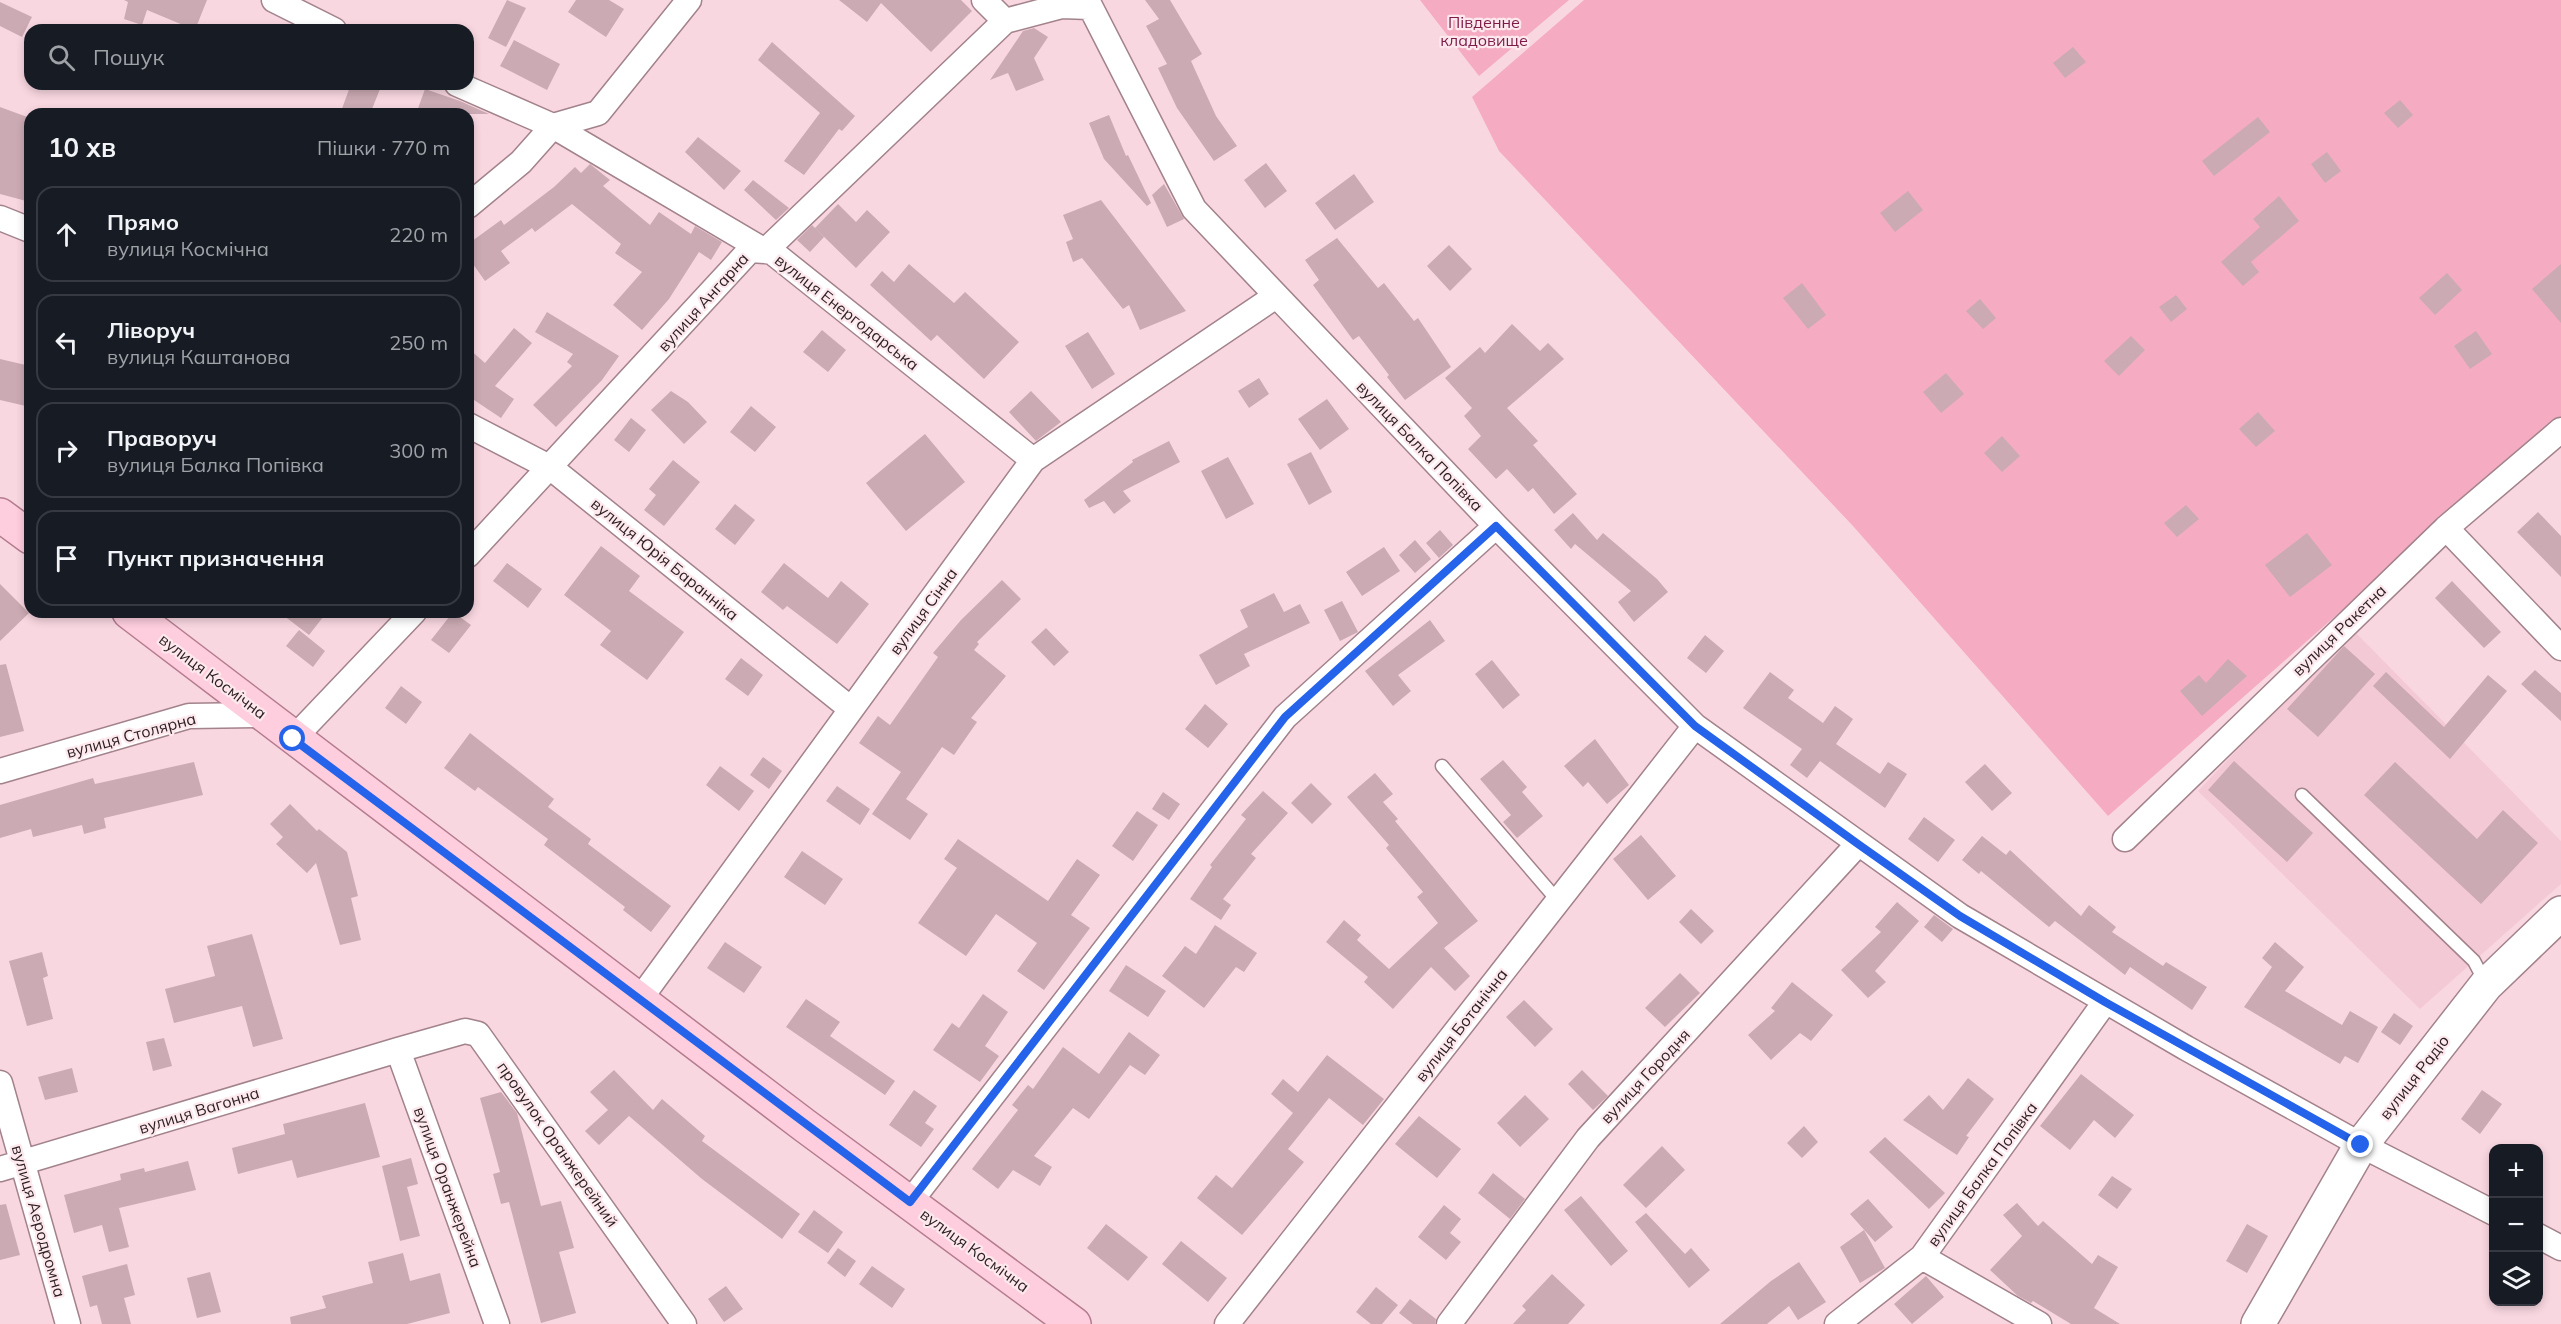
<!DOCTYPE html>
<html lang="uk">
<head>
<meta charset="utf-8">
<style>
	:root { --surface:#171b24; --page:#242831; --text:#f1f3f6; --muted:#9ea1a6; --line:#363941 }
	body { margin:0; font-family:Mulish,sans-serif; background:var(--page); color:var(--text) }
	.controls { position:absolute; right:18px; bottom:18px; display:grid; overflow:hidden; border-radius:12px; box-shadow:0 3px 9px #0003 }
	.controls button { width:54px; height:54px; display:grid; place-items:center; padding:0; border:0; border-bottom:2px solid var(--line); background:var(--surface); color:var(--text); font:30px sans-serif }
	.stop { position:absolute; width:18px; height:18px; margin:-14px; border:4px solid #2563eb; border-radius:50%; background:#fff }
	.stop.end { background:#2563eb; border-color:#fff; box-shadow:0 2px 6px #0008 }
	.list { margin:0; padding:0; list-style:none }
	h2 { display:flex; justify-content:space-between; align-items:center; height:78px; margin:0; padding:0 24px; font-size:26px }
	h2 small { font-size:20px; font-weight:400; color:var(--muted) }
	.list li { display:grid; grid-template-columns:39px 1fr auto; gap:18px; align-items:center; box-sizing:border-box; height:96px; margin:0 12px 12px; padding:0 12px; border:2px solid var(--line); border-radius:18px }
	.list b { display:block; font-size:22px; white-space:nowrap }
	.list p { margin:0; font-size:20px; white-space:nowrap; color:var(--muted) }
	.list em { font-size:20px; font-style:normal; color:var(--muted) }
	.icon { flex:none; width:33px; height:33px; fill:none; stroke:currentColor; stroke-width:2; stroke-linecap:round; stroke-linejoin:round }
	.map { position:relative; flex:none; width:2561px; height:1324px; overflow:hidden }
	.search { position:absolute; background:var(--surface); box-shadow:0 3px 9px #0003; left:24px; top:24px; width:450px; height:66px; display:flex; align-items:center; gap:15px; box-sizing:border-box; padding:0 21px; border-radius:18px; color:var(--muted); font-size:22px }
	.panel { position:absolute; background:var(--surface); box-shadow:0 3px 9px #0003; left:24px; top:108px; width:450px; height:510px; border-radius:18px }
	.map>svg:first-child { display:block }
	.built { fill:#f3c9d5 }
	.green { fill:#f5acc3 }
	.building { fill:#cbaab3 }
	.lines { fill:none; stroke-linecap:round; stroke-linejoin:round }
	.lane-casing { stroke:#a2828b; stroke-width:15 }
	.street-casing { stroke:#a2828b; stroke-width:27 }
	.secondary-casing { stroke:#a2828b; stroke-width:36 }
	.primary-casing { stroke:#b47c8e; stroke-width:36 }
	.lane { stroke:#fff; stroke-width:12 }
	.street { stroke:#fff; stroke-width:24 }
	.secondary { stroke:#fff; stroke-width:33 }
	.primary { stroke:#fecede; stroke-width:33 }
	.route { stroke:#2563eb; stroke-width:8 }
	.labels { text-anchor:middle; stroke-width:4.5; stroke-linejoin:round; paint-order:stroke }
	.park-label { font-size:16px; fill:#7d1a47; stroke:#fde8ee }
	.street-label { font-size:16px; fill:#2a1e21; stroke:#fde8ee }
</style>
</head>
<body>
<div class="map">
<svg width="2561" height="1324" viewBox="0 0 2561 1324">
	<rect width="100%" height="100%" fill="#f9d7e1"/>
	<path class="built" d="M2352,629L2561,841V884L2420,1009L2198,791Z"/>
	<path class="green" d="M1420,0H1569L1479,76Z
		M1584,0H2561V418L2108,816L1853,526L1499,151L1472,97Z"/>
	<path class="building" d="M124,0H207L195,30L147,10L142,25L124,19L128,2Z
		M507,0L526,8L506,47L488,38Z
		M576,0H609L624,9L606,37L568,12Z
		M839,0H961L972,11L931,52L881,3L867,22Z
		M1145,0H1170L1202,54L1191,61L1216,116L1237,146L1214,161L1177,108L1158,68L1167,64L1146,26L1159,19Z
		M0,2L32,17L22,37L0,26Z
		M1034,28L1048,37L1034,58L1044,80L1016,91L1008,73L990,80L1023,31Z
		M514,40L560,64L547,90L500,66Z
		M772,42L855,116L842,131L839,129L804,175L784,161L820,113L758,60Z
		M2073,47L2086,62L2065,78L2053,63Z
		M351,84H382L370,114H340Z
		M425,89L460,101L489,114H416Z
		M2400,100L2413,115L2398,128L2384,113Z
		M0,107L30,118V202L0,194Z
		M1109,115L1126,156L1128,155L1151,203L1147,206L1104,159L1089,123Z
		M2258,117L2270,132L2214,176L2202,161Z
		M698,137L741,171L724,190L685,152Z
		M2327,152L2341,171L2325,183L2311,164Z
		M1266,163L1287,191L1265,208L1244,180Z
		M590,164L610,180L603,186L650,225L659,212L691,234L695,226L722,242L711,260L699,252L669,299L642,330L613,305L642,272L615,253L621,244L572,204L535,232L532,228L501,251L510,263L485,281L468,257V244L501,220L504,225L554,187L575,167L581,173Z
		M1354,174L1374,202L1335,230L1315,203Z
		M753,180L789,208L776,220L744,190Z
		M1164,184L1184,219L1167,227L1152,195Z
		M1908,191L1923,210L1895,232L1880,213Z
		M2279,196L2299,221L2251,262L2259,272L2243,286L2221,262L2260,227L2253,219Z
		M1101,200L1186,311L1140,330L1129,305L1123,309L1082,258L1073,262L1066,242L1073,239L1063,215Z
		M838,204L856,222L867,210L890,232L856,268L815,228Z
		M812,225L824,237L810,252L797,240Z
		M1337,238L1378,288L1384,283L1414,321L1418,318L1451,367L1405,400L1387,377L1389,375L1359,336L1353,340L1313,285L1319,280L1305,260Z
		M1449,245L1472,269L1450,291L1427,266Z
		M909,264L954,303L965,292L1019,342L984,379L937,335L931,341L870,285L882,271L894,282Z
		M2561,264V323L2532,289Z
		M2447,273L2462,290L2435,315L2419,298Z
		M1802,283L1826,315L1808,329L1783,298Z
		M2176,295L2187,309L2171,322L2159,307Z
		M1980,299L1996,318L1983,329L1966,311Z
		M547,312L619,356L602,380L556,427L533,405L572,366L567,362L573,354L535,332Z
		M1512,324L1540,351L1548,343L1564,359L1507,408L1538,441L1533,445L1577,494L1554,514L1533,488L1528,492L1507,469L1496,479L1468,449L1481,436L1464,416L1472,408L1445,378L1480,347L1485,353Z
		M514,328L532,343L495,386L514,399L501,418L468,396V348L485,363Z
		M822,330L846,350L828,372L803,352Z
		M2476,331L2492,354L2470,369L2454,346Z
		M1088,332L1115,374L1092,389L1065,346Z
		M2131,336L2145,350L2119,376L2104,361Z
		M0,359L30,366V407L0,400Z
		M1946,373L1964,394L1941,413L1923,392Z
		M1259,378L1269,394L1249,408L1238,391Z
		M671,391L688,402L707,422L684,444L651,410Z
		M1031,391L1061,422L1036,441L1009,412Z
		M1327,399L1349,429L1320,450L1298,419Z
		M751,406L776,427L755,452L730,432Z
		M2258,412L2275,431L2256,447L2239,429Z
		M631,418L646,430L629,452L614,440Z
		M925,434L965,482L906,531L866,483Z
		M2002,436L2020,456L2002,472L1984,453Z
		M1169,441L1180,462L1123,491L1131,501L1114,514L1104,501L1089,508L1084,500L1133,462L1132,460Z
		M1311,452L1332,492L1309,505L1287,464Z
		M1228,457L1254,504L1226,519L1201,471Z
		M673,460L700,482L664,526L644,510L656,495L649,489Z
		M735,504L755,520L735,545L715,529Z
		M2186,505L2199,519L2177,537L2164,523Z
		M2538,512L2561,536V577L2517,532Z
		M1573,513L1597,540L1603,533L1657,579L1668,592L1634,622L1618,602L1631,591L1575,544L1571,549L1554,530Z
		M1440,530L1453,545L1439,558L1426,543Z
		M2307,533L2332,565L2290,597L2265,565Z
		M1415,540L1431,559L1415,573L1399,555Z
		M601,546L640,576L629,591L684,632L647,680L600,645L611,631L564,595Z
		M1384,547L1400,571L1362,596L1346,572Z
		M507,563L542,589L528,608L493,581Z
		M784,563L828,598L841,581L869,604L837,644L787,606L783,610L761,592Z
		M1002,580L1021,599L977,642L979,644L974,650L1006,676L971,718L977,722L954,755L942,747L906,799L928,814L910,840L872,814L901,772L859,743L878,716L890,725L938,657L933,653L961,620Z
		M2452,581L2501,632L2484,648L2435,598Z
		M0,584L29,613L0,641Z
		M1274,593L1284,612L1300,604L1310,623L1244,654L1250,666L1216,685L1199,655L1248,627L1240,610Z
		M1342,601L1358,632L1340,641L1324,610Z
		M279,612H327L309,635Z
		M453,612L471,625L449,653L431,640Z
		M1430,620L1445,641L1398,675L1411,691L1393,706L1365,671Z
		M1046,628L1069,652L1054,666L1031,642Z
		M299,630L325,651L313,667L286,646Z
		M1705,635L1724,651L1706,673L1687,658Z
		M2344,646L2375,674L2318,737L2287,709Z
		M741,658L763,675L748,696L725,679Z
		M2228,659L2247,676L2202,716L2180,691L2199,675L2206,683Z
		M1492,660L1520,695L1503,709L1475,674Z
		M6,664L24,731L0,737V665Z
		M2535,670L2561,693V721L2521,684Z
		M1770,672L1794,690L1788,698L1823,723L1835,706L1853,719L1836,744L1880,774L1888,762L1907,774L1885,808L1820,761L1807,778L1790,765L1802,749L1743,708Z
		M2386,672L2444,727L2488,675L2507,691L2450,759L2373,686Z
		M401,686L422,702L406,724L385,708Z
		M1205,704L1228,724L1208,748L1185,729Z
		M470,733L554,799L548,807L591,839L588,844L671,906L651,932L623,910L625,907L544,845L548,839L478,787L475,791L444,768Z
		M1595,739L1629,785L1607,804L1588,782L1583,787L1564,766Z
		M763,757L782,771L769,789L750,775Z
		M1503,760L1527,787L1522,792L1543,816L1517,838L1503,822L1511,815L1480,779Z
		M2234,761L2313,833L2287,862L2208,790Z
		M194,762L203,795L104,818L106,828L84,834L82,825L33,837L31,829L0,838V805L93,778L95,784Z
		M2395,762L2477,839L2503,810L2538,843L2481,904L2364,795Z
		M1985,764L2012,793L1992,811L1965,782Z
		M720,766L754,791L739,811L706,785Z
		M1375,773L1393,794L1383,802L1398,819L1395,821L1478,921L1444,948L1470,976L1455,991L1431,967L1393,1009L1364,982L1368,977L1326,942L1344,920L1361,935L1357,940L1389,969L1438,923L1417,897L1423,892L1386,848L1389,845L1347,797Z
		M1311,783L1332,804L1312,824L1291,803Z
		M837,786L870,809L860,825L826,801Z
		M1263,791L1288,813L1251,854L1256,858L1223,899L1231,905L1221,920L1190,899L1212,867L1210,865L1246,819L1241,815Z
		M1163,792L1180,804L1169,820L1152,809Z
		M290,804L317,831L319,829L347,852L358,896L351,898L361,940L340,945L316,863L307,873L276,844L283,837L270,824Z
		M1137,811L1158,825L1133,861L1112,846Z
		M1924,817L1955,840L1938,862L1908,839Z
		M1641,835L1676,876L1648,900L1613,859Z
		M1982,836L2006,855L2010,850L2081,916L2089,905L2116,927L2112,932L2163,966L2166,962L2207,987L2192,1010L2130,967L2125,975L2055,921L2049,927L1981,871L1979,874L1962,860Z
		M958,839L1048,901L1077,859L1100,875L1071,915L1090,928L1044,990L1017,971L1037,943L996,914L966,956L918,923L957,868L944,859Z
		M802,851L843,879L825,905L784,877Z
		M1897,902L1919,921L1875,971L1886,982L1868,998L1841,970L1881,932L1875,927Z
		M1691,909L1714,931L1701,944L1679,922Z
		M1934,915L1953,929L1942,942L1924,927Z
		M1215,925L1257,953L1244,972L1236,967L1204,1008L1162,976L1185,946L1196,954Z
		M252,934L283,1039L253,1047L242,1006L174,1023L165,989L215,976L207,946Z
		M725,942L762,967L744,993L707,968Z
		M2275,942L2304,967L2285,991L2342,1025L2350,1011L2378,1027L2358,1063L2345,1056L2340,1064L2244,1007L2272,967L2262,958Z
		M42,952L48,976L43,978L53,1019L27,1026L9,961Z
		M1126,965L1166,991L1148,1017L1109,991Z
		M1680,973L1700,993L1665,1027L1645,1008Z
		M1792,982L1833,1015L1811,1041L1800,1033L1771,1060L1748,1035L1775,1011L1771,1008Z
		M983,994L1008,1012L985,1046L999,1056L980,1082L933,1050L952,1023L959,1028Z
		M806,999L840,1022L830,1036L895,1081L885,1095L786,1027Z
		M1524,1000L1553,1029L1535,1047L1506,1017Z
		M2394,1013L2413,1026L2400,1045L2381,1032Z
		M1129,1032L1160,1055L1145,1075L1130,1065L1089,1119L1073,1108L1034,1156L1052,1167L1040,1186L1013,1170L998,1189L972,1169L1018,1110L1012,1105L1028,1085L1033,1089L1063,1047L1099,1074Z
		M164,1038L172,1066L153,1071L146,1042Z
		M1327,1055L1384,1099L1363,1125L1329,1098L1288,1149L1304,1162L1242,1235L1197,1198L1216,1175L1232,1188L1293,1113L1271,1094L1283,1079L1298,1092Z
		M72,1068L78,1092L45,1100L38,1077Z
		M614,1070L653,1110L662,1099L705,1136L702,1141L800,1214L782,1239L702,1179L629,1116L599,1145L585,1131L608,1110L590,1092Z
		M1582,1070L1608,1096L1593,1110L1568,1084Z
		M2081,1074L2134,1115L2115,1138L2094,1120L2070,1150L2040,1126Z
		M1968,1078L1994,1099L1966,1136L1969,1137L1957,1155L1903,1120L1929,1095L1943,1110Z
		M914,1090L937,1106L925,1123L934,1129L921,1147L889,1125Z
		M2482,1090L2502,1104L2480,1134L2461,1119Z
		M501,1092L517,1113L541,1206L561,1201L574,1248L559,1252L576,1313L541,1323L509,1202L501,1204L493,1174L500,1172L480,1098Z
		M1525,1095L1549,1119L1520,1147L1497,1123Z
		M365,1103L380,1157L297,1178L292,1160L238,1174L232,1148L285,1134L283,1124Z
		M1419,1116L1461,1149L1437,1178L1395,1144Z
		M1804,1126L1818,1142L1802,1158L1787,1143Z
		M1885,1137L1945,1193L1929,1209L1869,1152Z
		M1662,1146L1685,1170L1646,1208L1623,1185Z
		M411,1158L418,1184L407,1187L420,1236L400,1241L382,1166Z
		M188,1161L196,1190L119,1208L129,1247L109,1252L102,1225L74,1233L64,1195L121,1180L120,1174L144,1168L145,1172Z
		M1493,1173L1525,1199L1510,1219L1478,1193Z
		M2112,1176L2132,1189L2117,1209L2098,1195Z
		M1581,1196L1628,1251L1611,1266L1564,1210Z
		M1868,1199L1893,1227L1875,1242L1850,1214Z
		M2017,1203L2038,1226L2043,1221L2092,1264L2098,1255L2118,1267L2094,1308L2120,1324H2071L2033,1301L2031,1303L2018,1296L1990,1270L2022,1236L2003,1215Z
		M6,1204L20,1255L0,1260V1205Z
		M1444,1205L1461,1219L1450,1233L1461,1242L1446,1260L1418,1237Z
		M814,1210L843,1232L828,1253L798,1232Z
		M1646,1213L1685,1254L1691,1248L1710,1270L1689,1288L1635,1222Z
		M1106,1224L1148,1257L1128,1281L1087,1248Z
		M2247,1224L2268,1236L2247,1273L2226,1261Z
		M1864,1230L1885,1268L1860,1283L1840,1247Z
		M1181,1241L1227,1278L1208,1302L1162,1264Z
		M838,1248L856,1261L845,1277L827,1263Z
		M403,1253L410,1281L440,1273L450,1313L407,1324H291L290,1317L326,1308L322,1296L373,1283L368,1262Z
		M1799,1262L1826,1302L1798,1320L1789,1306L1767,1324H1720L1771,1281Z
		M127,1264L135,1295L124,1298L131,1324H102L97,1305L90,1307L82,1276Z
		M872,1266L905,1289L892,1308L859,1284Z
		M210,1272L221,1312L197,1318L187,1278Z
		M1552,1274L1585,1305L1568,1324H1513L1526,1310L1522,1306Z
		M1926,1276L1944,1297L1912,1324L1894,1304Z
		M726,1286L743,1309L724,1322L708,1299Z
		M1376,1287L1398,1305L1382,1324H1371L1356,1312Z
		M1410,1299L1436,1319L1435,1324H1413L1399,1313Z"/>
	<g class="lines">
		<g class="lane-casing">
			<path id="lane" d="M1442,766L1558,901
				M2302,795L2474,961L2486,984"/>
		</g>
		<g class="street-casing">
			<path id="street" d="M274,0L334,30
				M984,0L1005,21L1062,6L1089,7
				M1087,0L1194,209L1496,526L1695,726L1960,916L2186,1048L2361,1145L2494,1213
				M457,84L553,126L765,251L772,252L1033,460
				M468,206L521,162L553,126L598,113L689,0
				M0,218L30,230
				M468,425L551,468L851,709
				M2446,528L2561,648
				M468,555L750,250L765,251L1005,21
				M293,739L414,612
				M0,771L189,716L264,715
				M2125,839L2446,528L2561,430
				M640,999L1033,460L1276,296
				M398,1050L497,1324
				M0,1083L68,1324
				M0,1169L398,1050L465,1031L478,1034L684,1324
				M910,1202L1285,717L1496,526
				M2538,1236L2561,1248
				M1922,1257L2039,1324
				M1227,1324L1695,726
				M1449,1324L1588,1138L1858,844
				M1837,1324L1922,1257L2105,1002"/>
		</g>
		<g class="secondary-casing">
			<path id="secondary" d="M2258,1324L2361,1145L2486,985L2561,913"/>
		</g>
		<g class="primary-casing">
			<path id="primary" d="M0,515L30,537
				M129,612L804,1125L1074,1324"/>
		</g>
		<use href="#lane" class="lane"/>
		<use href="#street" class="street"/>
		<use href="#secondary" class="secondary"/>
		<use href="#primary" class="primary"/>
	</g>
	<g class="lines">
		<path class="route" d="M293,739L910,1202L1285,717L1496,526L1695,726L1858,844L1960,916L2105,1002L2361,1145"/>
	</g>
	<g class="labels">
		<g class="park-label">
			<text x="1484" y="28">Південне<tspan x="1484" dy="18">кладовище</tspan></text>
		</g>
		<g class="street-label">
			<text transform="translate(703 302) rotate(-48)" y="6">вулиця Ангарна</text>
			<text transform="translate(847 312) rotate(38)" y="6">вулиця Енергодарська</text>
			<text transform="translate(1420 446) rotate(46)" y="6">вулиця Балка Попівка</text>
			<text transform="translate(665 559) rotate(39)" y="6">вулиця Юрія Баранніка</text>
			<text transform="translate(923 611) rotate(-54)" y="6">вулиця Сінна</text>
			<text transform="translate(2339 630) rotate(-44)" y="6">вулиця Ракетна</text>
			<text transform="translate(213 676) rotate(37)" y="6">вулиця Космічна</text>
			<text transform="translate(131 735) rotate(-15)" y="6">вулиця Столярна</text>
			<text transform="translate(1461 1025) rotate(-52)" y="6">вулиця Ботанічна</text>
			<text transform="translate(1645 1076) rotate(-47)" y="6">вулиця Городня</text>
			<text transform="translate(2414 1077) rotate(-52)" y="6">вулиця Радіо</text>
			<text transform="translate(199 1110) rotate(-17)" y="6">вулиця Вагонна</text>
			<text transform="translate(558 1144) rotate(55)" y="6">провулок Оранжерейний</text>
			<text transform="translate(1982 1174) rotate(-54)" y="6">вулиця Балка Попівка</text>
			<text transform="translate(448 1187) rotate(70)" y="6">вулиця Оранжерейна</text>
			<text transform="translate(39 1221) rotate(74)" y="6">вулиця Аеродромна</text>
			<text transform="translate(975 1250) rotate(36)" y="6">вулиця Космічна</text>
		</g>
	</g>
</svg>
<div class="controls">
<button>+</button>
<button>−</button>
<button><svg class="icon" aria-label="layers" viewBox="0 0 24 24"><path d="M12 4l9 5-9 5-9-5zM3 14l9 5 9-5"/></svg></button>
</div>
<div class="stop" style="left:293px;top:739px"></div>
<div class="stop end" style="left:2361px;top:1145px"></div>
<div class="search"><svg class="icon" aria-label="search" viewBox="0 0 24 24"><circle cx="10" cy="10" r="6"/><path d="M15 15l6 6"/></svg>Пошук</div>
<section class="panel">
<h2>10 хв<small>Пішки · 770 m</small></h2>
<ul class="list">
<li><svg class="icon" aria-label="ahead" viewBox="0 0 24 24"><path d="M12 20V5M6 11l6-6 6 6"/></svg><div><b>Прямо</b><p>вулиця Космічна</p></div><em>220 m</em></li>
<li><svg class="icon" aria-label="left" viewBox="0 0 24 24"><path d="M17 20v-9H6M10 6l-5 5 5 5"/></svg><div><b>Ліворуч</b><p>вулиця Каштанова</p></div><em>250 m</em></li>
<li><svg class="icon" aria-label="right" viewBox="0 0 24 24"><path d="M7 20v-9h11M14 6l5 5-5 5"/></svg><div><b>Праворуч</b><p>вулиця Балка Попівка</p></div><em>300 m</em></li>
<li><svg class="icon" aria-label="arrive" viewBox="0 0 24 24"><path d="M6 21V4h12l-3 4 3 4H6"/></svg><div><b>Пункт призначення</b></div></li>
</ul>
</section>
</div>
</body>
</html>
